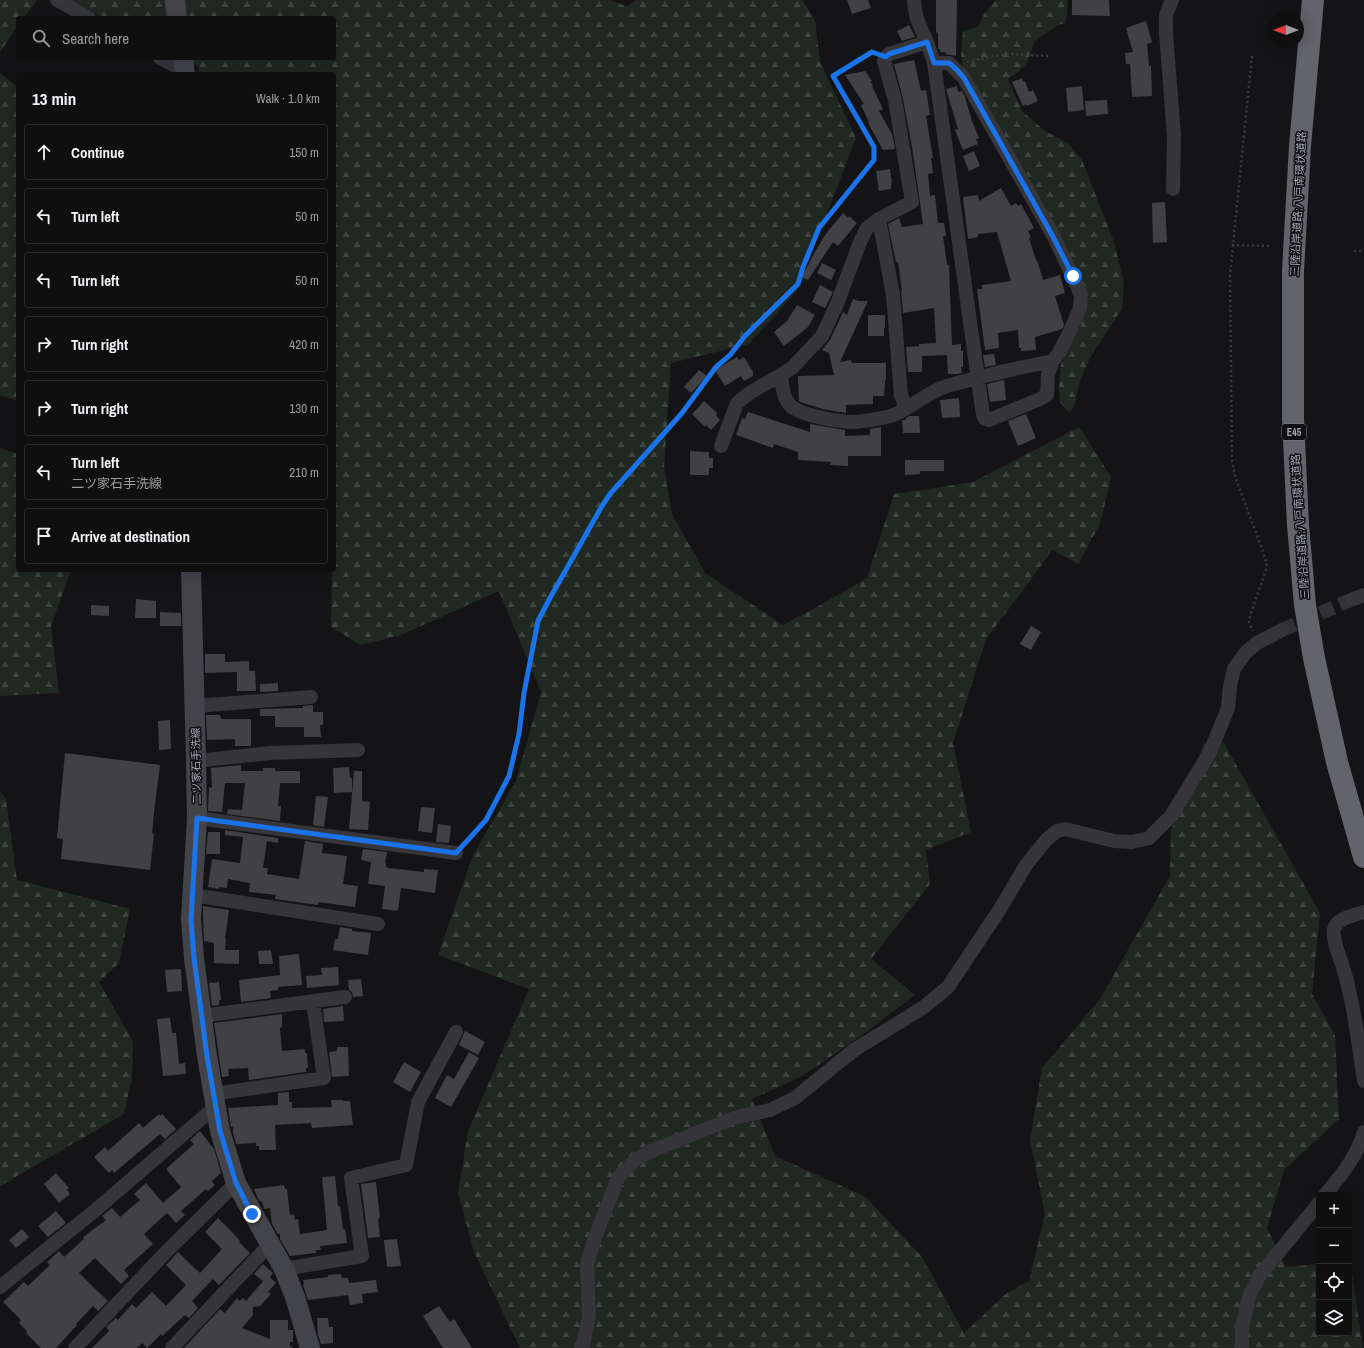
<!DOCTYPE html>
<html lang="en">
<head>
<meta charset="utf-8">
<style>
	:root { --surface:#0f0f10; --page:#1d1d1e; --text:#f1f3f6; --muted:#9b9c9f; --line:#2f2f30 }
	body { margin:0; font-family:"Archivo Narrow","Noto Sans JP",sans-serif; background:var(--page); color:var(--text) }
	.controls { position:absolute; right:12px; bottom:12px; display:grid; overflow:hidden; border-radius:4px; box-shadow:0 4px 16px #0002 }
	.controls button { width:36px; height:36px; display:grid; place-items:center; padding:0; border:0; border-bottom:1px solid var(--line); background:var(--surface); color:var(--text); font:20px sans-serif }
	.compass { position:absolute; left:1268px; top:12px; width:36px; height:36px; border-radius:50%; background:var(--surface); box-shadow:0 4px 16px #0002; rotate:270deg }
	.stop { position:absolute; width:12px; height:12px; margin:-9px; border:3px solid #1a73e8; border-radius:50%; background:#fff }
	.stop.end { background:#1a73e8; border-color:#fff; box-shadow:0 1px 4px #0008 }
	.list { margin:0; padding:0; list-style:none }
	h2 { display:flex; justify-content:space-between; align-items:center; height:52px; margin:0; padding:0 16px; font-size:17px }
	h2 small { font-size:13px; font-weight:400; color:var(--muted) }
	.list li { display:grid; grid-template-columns:26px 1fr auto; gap:12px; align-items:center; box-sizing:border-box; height:56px; margin:0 8px 8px; padding:0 8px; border:1px solid var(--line); border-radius:4px }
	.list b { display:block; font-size:15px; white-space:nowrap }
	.list p { margin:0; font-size:13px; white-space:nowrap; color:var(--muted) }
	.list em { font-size:13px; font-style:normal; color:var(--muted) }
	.icon { flex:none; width:22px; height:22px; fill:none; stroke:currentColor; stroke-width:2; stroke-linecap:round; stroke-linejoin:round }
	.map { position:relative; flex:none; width:1364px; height:1348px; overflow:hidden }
	.search { position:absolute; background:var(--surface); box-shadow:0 4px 16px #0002; left:16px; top:16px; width:320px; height:44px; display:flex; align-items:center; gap:10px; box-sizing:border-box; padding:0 14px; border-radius:4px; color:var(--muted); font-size:15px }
	.panel { position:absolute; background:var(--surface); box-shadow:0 4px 16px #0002; left:16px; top:72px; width:320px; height:500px; border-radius:4px }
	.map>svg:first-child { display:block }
	.forest { fill:url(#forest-firs) }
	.building { fill:#414145 }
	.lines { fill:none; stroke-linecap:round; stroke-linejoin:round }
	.street-tunnel { stroke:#313236; stroke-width:14; stroke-dasharray:14 7; stroke-linecap:butt }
	.path { stroke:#3b3c41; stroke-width:2.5; stroke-dasharray:2 3; stroke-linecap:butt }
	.street { stroke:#35353a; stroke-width:14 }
	.secondary { stroke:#43444a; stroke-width:20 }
	.highway { stroke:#62636b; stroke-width:22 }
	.route { stroke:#1a73e8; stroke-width:5 }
	.labels { text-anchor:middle; stroke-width:3; stroke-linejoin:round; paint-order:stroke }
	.shield { fill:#0f0f11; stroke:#797b84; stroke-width:1 }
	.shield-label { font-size:10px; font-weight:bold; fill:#a7a9b5 }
	.street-label { font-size:11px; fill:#a7a9b5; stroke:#0f0f11 }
</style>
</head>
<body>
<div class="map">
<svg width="1364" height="1348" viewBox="0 0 1364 1348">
	<defs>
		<pattern id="forest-firs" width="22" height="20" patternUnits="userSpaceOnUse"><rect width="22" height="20" fill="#202822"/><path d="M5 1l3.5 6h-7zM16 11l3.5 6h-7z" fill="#3e4440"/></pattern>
	</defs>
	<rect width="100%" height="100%" fill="#141416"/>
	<path class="forest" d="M0,0H37L24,18H18V26L0,52Z
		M69,0H609L627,6L637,0H802L815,20L820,62L856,138L797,291L749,344L671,363L664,467L672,514L705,573L783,625L817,607L867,578L894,494L973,482L1079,427L1111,477L1100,524L1078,564L1052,550L1027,585L986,639L953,743L971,832L926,850L930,884L871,959L915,995L861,1036L802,1076L752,1099L775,1156L866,1197L922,1257L964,1333L1007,1293L1029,1281L1045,1214L1030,1140L1042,1068L1100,999L1170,876L1171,830L1204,743H1224L1320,913L1312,994L1335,1035L1339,1119L1284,1170L1267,1228L1286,1267L1319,1264V1333H1349V1261L1350,1260L1363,1348H520L474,1252L458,1193L468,1131L529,989L438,955L473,855L516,781L541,692L499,591L401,635L361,645L331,627L332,570H334V74H199L198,66L182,58H334V18H104Z
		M996,0H1068L1066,23L1058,25L1034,42C1028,63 1027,67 1008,79L1022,111L1045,131L1068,143L1082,160L1114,242L1124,283L1122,309L1091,356L1080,380L1074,407L1069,413L1060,402L1059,387L1061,364L1080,327L1087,307L963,68L961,54L963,31L978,27L984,14Z
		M0,73L18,87V401L0,395Z
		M0,448L18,454V570H71L51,626L59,693L0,696Z
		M0,791L6,799L17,880L130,909L119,963L99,982L133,1041L132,1078L124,1114L0,1186Z"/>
	<path class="building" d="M847,0H868L871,8L852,14Z
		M936,0H957L956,56L945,54L946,52H940V49H938V33L936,32Z
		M1072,0H1109L1110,16L1072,15Z
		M1146,21L1152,42L1147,44L1149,66H1151L1152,96L1132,97L1130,64H1126L1125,53L1133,52L1126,28Z
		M909,25L915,37L902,41L897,31Z
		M914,60L921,91L926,90L930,115L926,116L933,158H931L933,173L928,174L930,196L935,195L938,223H944L946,236H943L947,265H949L952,345L961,344V351H963V367H961L962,373L958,374H948L947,355L922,356V372H908L906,347L919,346V344L936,343L934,308L903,313L901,291H902L898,262H896L888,224L899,218L902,227L923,224L912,147L903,99L894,64Z
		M865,71L872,81L870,82L873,85L872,86L883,109L879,111L892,134L895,149L883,150L868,123L869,122L861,105L864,104L845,75Z
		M1022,78L1023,82L1025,81L1029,92L1033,90L1038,101L1027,106L1026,104L1023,106L1012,82Z
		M957,86L958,92L962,91L965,97L972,121L979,138L976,139L978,144L963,150L955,130L958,129L946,89Z
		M1082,86L1084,110L1068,112L1066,88Z
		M1107,100L1108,114L1086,116L1085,101Z
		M974,151L980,166L969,171L963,156Z
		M890,169L892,183H891V189L879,191L876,171Z
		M1001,188L1011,206L1016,203L1018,206L1021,204L1034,228L1028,231L1031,237L1029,238L1036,260H1037L1043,280L1060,275L1065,293L1055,296L1064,325L1062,329L1035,337L1036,350L1021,351V348H1019L1018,330L998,333L999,348L985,350L977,289H982V285L1011,281L997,232L978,234V237L968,239L963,197L978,195L979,201Z
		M1165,202L1167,242L1153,243L1152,203Z
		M843,213L848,218L849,216L857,223L838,246L833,242L808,280L802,277L816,250L825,235Z
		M822,263L836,270L831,280L817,273Z
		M820,285L833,292L825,308L812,302Z
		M853,299L858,301H868L840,362L851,360L852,363H886V380H885L884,396H873V404L846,405V413L823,409L800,402L799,401L798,376L834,375L829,353L822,350L830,340L843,312L847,315Z
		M797,305L815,315L808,327L784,346L774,332L787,321Z
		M868,315H885V328H884V336H868Z
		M994,354L996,365L985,367L983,355Z
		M737,357L739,360L744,357L753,372V376L744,381L741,376L725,386L715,370Z
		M699,370L707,376L691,393L684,387Z
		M1004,380L1006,400L990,402L987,384Z
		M959,398L960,417L942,418L940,400Z
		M704,401L717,413L716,415L720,420L711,430L706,425L705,427L692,414Z
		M748,412L810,432V424L845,430V436L870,435V429L881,427V456H848V466L830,465L831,462L798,460V452L774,444L773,448L736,435L742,418L745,419Z
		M1026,414L1036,438L1018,446L1008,421Z
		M910,416H919L920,433H903L902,420H906V418Z
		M690,451L709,452V458H713V468H709V475H690Z
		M905,460H944V471H920V474L905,475Z
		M136,599L156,601V618H135Z
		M91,605L109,606V616L91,615Z
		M160,612L181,613V626H160Z
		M1031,626L1041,632L1031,650L1020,644Z
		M205,654H225V662L249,661V671H255L256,691H237V672L205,673Z
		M278,683V691L260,692V684Z
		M313,705V712H323V725H320L321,737H304V727H275V716H260V709L303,708V706Z
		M206,715H220L221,719H251V746H235V739L207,740Z
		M170,720L171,749L159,750L158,721Z
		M65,753L160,765L154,812L152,834H154L150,870L61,859L63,839L57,838Z
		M241,765V771H263V768H275V771H300V783H280L278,806H281L280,821L227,814L228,809L242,810L245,783H225L222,812L208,811L209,787L212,788L211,768Z
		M349,767L350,778H352V792L334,793L333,768Z
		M354,771H362V801L370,802L368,830L349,829Z
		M316,796L328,797L324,827L313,825Z
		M421,807L435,808L432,833L418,831Z
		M438,824L451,826L449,843L436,842Z
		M225,830L278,838V843L267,841L263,868H268L267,874L299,879L305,841L323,844L322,853L347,856L343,884L358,886L355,907L318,902V905L275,899L276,895L249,892L250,883L228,879L227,888L219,887V889L208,887L212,859L240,863L243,837L225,835Z
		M208,832H220V854H206Z
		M363,849L387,852L385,863H386V866L388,868L424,872V869L438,870L435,893L401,888L398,911L382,909L385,886L368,884L371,862L361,860Z
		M203,906L229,910L225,939H226L225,950H239V964L214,963V943L204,941L203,919Z
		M340,927L352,929V931L371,933L368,955L333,950L335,939H338Z
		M271,950L273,964H259L258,951Z
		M299,954L302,985L278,987V990L270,991L271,998L241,1002L239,980L280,975L279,956Z
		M338,967L339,985L307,988L306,976L322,975L321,968Z
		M181,969L182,991L167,992L165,970Z
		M361,979L363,996L353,997L352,992L349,990L348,980Z
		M219,982L221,1000H219V1005L212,1006L209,983Z
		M343,1006L344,1021L324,1022L323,1009Z
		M282,1014V1027L280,1028L282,1051L305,1049V1053H307L308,1068H306V1072L249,1080L248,1068L228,1069L229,1076L222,1077L214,1023Z
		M170,1018L172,1033H176L179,1064L185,1063L186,1074L163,1076L157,1019Z
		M465,1031L485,1042L478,1055L459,1045Z
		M337,1047H348L349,1076L332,1077L329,1052L337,1051Z
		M469,1052L479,1058L451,1107L435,1098L447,1075L454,1079Z
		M404,1062L421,1072L410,1092L393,1082Z
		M289,1092V1102H292V1108L332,1107L331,1100H343V1101H350L353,1125L312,1128L311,1123L275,1125L276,1150H259V1146H256V1143L236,1144L233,1133V1127H231L228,1108L278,1105V1093Z
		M159,1114L161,1116L162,1114L176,1129L165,1139L160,1134L114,1173L112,1170L109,1173L94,1157L105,1147L108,1151L139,1123L143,1128Z
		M200,1131L214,1149L221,1173L212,1181L215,1185L208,1191L206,1189L181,1211L185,1215L176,1223L167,1213L144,1234L153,1244L124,1270L129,1276L121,1284L95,1258L79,1273L108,1301L98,1311L93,1306L76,1324L77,1325L56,1348H41L26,1333L27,1331L19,1323L21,1320L3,1302L24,1282L28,1286L50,1265L47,1262L59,1251L64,1257L84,1239L83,1237L106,1220L102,1216L112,1208L120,1217L140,1200L134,1194L146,1183L163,1203L181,1187L166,1169L194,1144L190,1140Z
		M56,1173L69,1188L67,1190L70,1194L59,1203L44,1184Z
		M335,1176L338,1206H340L343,1229H345L347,1243L320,1246L321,1250H316V1253L290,1256L280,1239V1234H278L272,1224L270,1208L264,1209L262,1201H259L254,1189L284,1185L285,1189H287L290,1215L294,1214L295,1220L298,1219L300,1234L327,1230L322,1177Z
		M376,1182L380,1218L378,1219L380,1237L368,1238L361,1184Z
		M56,1211L66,1223L48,1237L38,1226Z
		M218,1218L232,1232L240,1241L239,1242L250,1253L219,1285L213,1279L192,1301L198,1308L189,1318L185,1315L162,1336L161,1334L147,1348L142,1343L137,1348H92L109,1331L106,1327L116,1318L118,1320L132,1304L136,1308L152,1292L166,1306L186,1285L166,1265L178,1252L200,1273L222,1249L205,1232Z
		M22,1229L29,1237L16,1248L9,1240Z
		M397,1239L401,1266L387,1267L384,1240Z
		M263,1264L273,1273L270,1277L276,1283L268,1292L271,1294L260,1306L253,1307V1315L242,1328L270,1339V1320H288V1330H293V1342H290V1346L293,1347L292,1348H184L220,1309L225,1313L237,1298L240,1301L243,1298L246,1301L263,1281L254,1274Z
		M341,1274L342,1278H348L349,1283L376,1280L378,1292L362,1294L363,1303L350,1305L348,1295L308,1300L303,1285H304L303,1280L328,1277V1275Z
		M439,1306L450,1322L454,1319L472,1348H443L423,1316Z
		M317,1318H328L329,1327H333V1343L321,1344L318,1335Z"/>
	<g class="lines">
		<path class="street-tunnel" d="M1282,630L1353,599"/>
		<path class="path" d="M1252,56L1230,275L1232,461L1235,476L1265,557L1267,567L1250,616L1249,622L1253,631
			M967,62L989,57L1009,54L1049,56
			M1232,245L1269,246
			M1354,251H1364
			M464,844L486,820L509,776L519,733L524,693L538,621L549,598L602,506L611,494L682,413L716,367L730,355L745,336L798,283L803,267L819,228L875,160L874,147L833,76L872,52L875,53"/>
		<path class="street" d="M57,0L89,18
			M914,0C914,16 921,28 927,42C929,49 932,56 934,63L983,415L985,419L989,420L1040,399L1047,395L1048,374L1053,361
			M1172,0L1166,15V33L1174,136L1173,189
			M927,42L889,54L886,57L884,61L895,100L912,202L879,219L867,228L860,242L837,304L822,336L792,368L781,375C782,385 783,399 791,406C802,416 840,422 855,422C866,421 879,419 891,416C910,409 927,392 947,386C982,376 1017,368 1053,361L1059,353L1071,329L1080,308L1081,295L1073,277L1053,235L964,78L949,63H934
			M160,58L184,70
			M879,219L893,295L901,395L906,408
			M721,446L737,403L751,392L781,375
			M1353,599L1364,595
			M195,706L311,697
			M196,761L270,753L358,750
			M197,818L456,853
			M193,895L378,924
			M1364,912C1355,915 1336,918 1334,929C1332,940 1339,954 1342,964C1354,1002 1358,1042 1364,1081
			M201,1016L345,997
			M212,1094L324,1078L313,1002
			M1325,1195C1342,1174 1356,1158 1364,1132
			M284,1269L362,1256L351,1178L406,1165L418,1102L456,1032
			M0,1287L98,1208L215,1107
			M75,1348L166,1252L236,1183
			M172,1348L270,1244
			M581,1348L583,1345L589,1316L587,1264L595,1237L619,1176L637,1159L651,1151L737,1117L770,1110L795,1098L854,1050L924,1007L948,987L1000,909L1026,865L1046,840L1057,831L1065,829L1114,841L1132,842L1149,838L1171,816L1210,752L1228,708L1230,686L1234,669L1246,652L1257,643L1282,630
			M1242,1348V1327L1250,1294L1260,1275L1319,1203"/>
		<path class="secondary" d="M175,0L177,18
			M183,58L185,74
			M191,570L196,761L197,818L191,919L194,958L207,1056L220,1131L236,1183L284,1269L295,1297L310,1348"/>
		<path class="highway" d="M1313,0L1300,146L1293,271V418L1298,525L1305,605L1314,658L1337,762L1364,857"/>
	</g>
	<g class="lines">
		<path class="route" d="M252,1214L236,1183L220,1131L207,1056L194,958L191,920L197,818L456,853L486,820L509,776L519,734L524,693L538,621L550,598L602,506L610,494L682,413L716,367L730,355L745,336L798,284L803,267L819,228L874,160V147L833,76L872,52L886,57L889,54L927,42L934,63H949L956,69L964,78L1052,235L1073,276"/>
	</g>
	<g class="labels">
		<rect class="shield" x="1282" y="424" width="24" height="16" rx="3"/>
		<g class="shield-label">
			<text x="1294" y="436">E45</text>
		</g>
		<g class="street-label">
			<text transform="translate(1298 204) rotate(-87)" y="4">三陸沿岸道路;八戸南環状道路</text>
			<text transform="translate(1300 527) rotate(-94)" y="4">三陸沿岸道路;八戸南環状道路</text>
			<text transform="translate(196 766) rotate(-91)" y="4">二ツ家石手洗線</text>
		</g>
	</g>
</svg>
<div class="controls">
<button>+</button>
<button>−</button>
<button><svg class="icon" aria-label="locate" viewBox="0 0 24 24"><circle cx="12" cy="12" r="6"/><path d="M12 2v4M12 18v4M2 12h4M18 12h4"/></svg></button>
<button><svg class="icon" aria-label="layers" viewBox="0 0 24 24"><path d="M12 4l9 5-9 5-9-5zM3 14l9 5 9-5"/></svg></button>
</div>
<svg class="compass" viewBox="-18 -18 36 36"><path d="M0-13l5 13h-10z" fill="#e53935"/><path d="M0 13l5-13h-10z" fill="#9b9c9f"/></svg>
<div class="stop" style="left:1073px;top:276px"></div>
<div class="stop end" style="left:252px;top:1214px"></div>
<div class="search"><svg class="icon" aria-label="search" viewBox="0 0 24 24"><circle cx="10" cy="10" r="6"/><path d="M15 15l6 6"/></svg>Search here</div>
<section class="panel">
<h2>13 min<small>Walk · 1.0 km</small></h2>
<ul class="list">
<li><svg class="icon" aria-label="ahead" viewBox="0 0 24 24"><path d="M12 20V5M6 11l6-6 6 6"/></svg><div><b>Continue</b></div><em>150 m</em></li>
<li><svg class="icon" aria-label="left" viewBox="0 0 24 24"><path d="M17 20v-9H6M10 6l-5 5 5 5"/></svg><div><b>Turn left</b></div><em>50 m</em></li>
<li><svg class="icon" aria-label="left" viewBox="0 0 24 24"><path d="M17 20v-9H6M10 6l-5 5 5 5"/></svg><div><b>Turn left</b></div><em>50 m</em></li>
<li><svg class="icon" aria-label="right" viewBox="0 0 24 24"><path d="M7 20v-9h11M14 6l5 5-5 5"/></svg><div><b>Turn right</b></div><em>420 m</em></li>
<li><svg class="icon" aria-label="right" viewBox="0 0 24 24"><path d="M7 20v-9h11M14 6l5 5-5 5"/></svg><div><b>Turn right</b></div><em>130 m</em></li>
<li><svg class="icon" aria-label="left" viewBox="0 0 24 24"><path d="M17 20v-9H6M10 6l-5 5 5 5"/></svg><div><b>Turn left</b><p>二ツ家石手洗線</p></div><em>210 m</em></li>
<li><svg class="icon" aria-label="arrive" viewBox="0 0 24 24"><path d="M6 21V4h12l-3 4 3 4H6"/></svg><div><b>Arrive at destination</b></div></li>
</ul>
</section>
</div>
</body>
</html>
